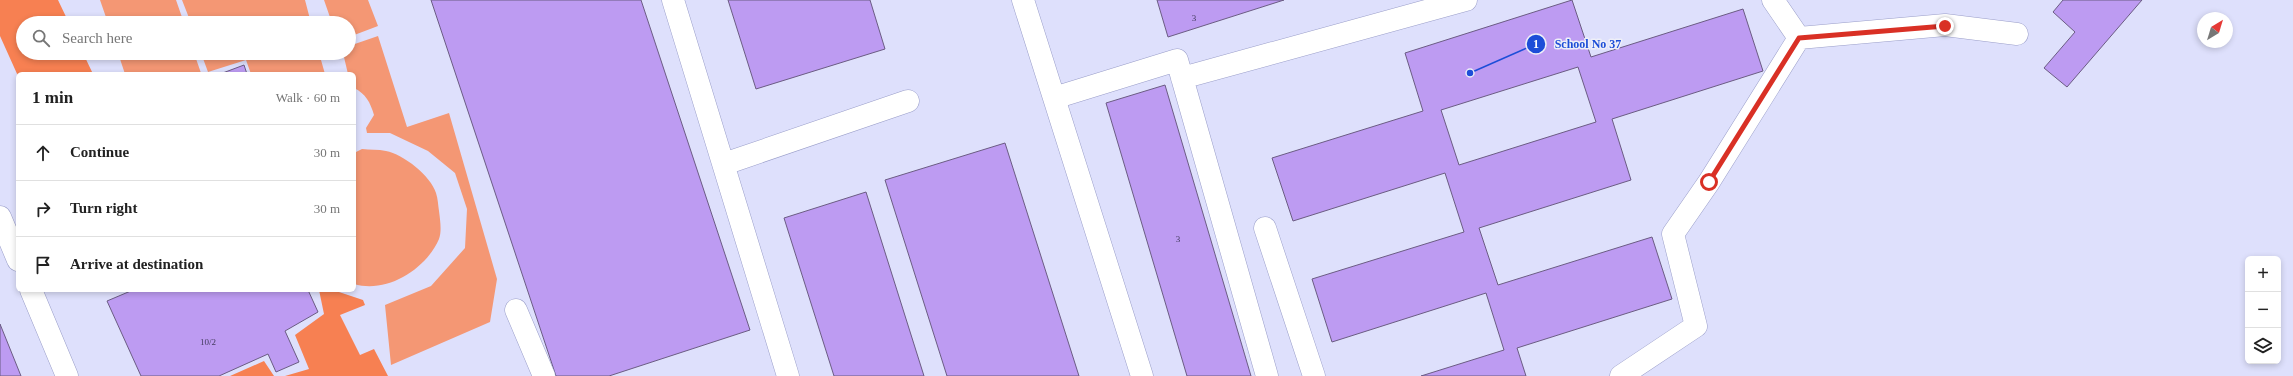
<!DOCTYPE html>
<html lang="en">
<head>
<meta charset="utf-8">
<style>
	:root { --surface:#fff; --page:#f2f2f2; --text:#222; --muted:#767676; --line:#e0e0e0 }
	body { margin:0; font-family:Georgia,serif; background:var(--page); color:var(--text) }
	.controls { position:absolute; right:12px; bottom:12px; display:grid; overflow:hidden; border-radius:6px; box-shadow:0 2px 6px #0003 }
	.controls button { width:36px; height:36px; display:grid; place-items:center; padding:0; border:0; border-bottom:1px solid var(--line); background:var(--surface); color:var(--text); font:20px sans-serif }
	.compass { position:absolute; left:2197px; top:12px; width:36px; height:36px; border-radius:50%; background:var(--surface); box-shadow:0 2px 6px #0003; rotate:38deg }
	.stop { position:absolute; width:12px; height:12px; margin:-9px; border:3px solid #d93025; border-radius:50%; background:#fff }
	.stop.end { background:#d93025; border-color:#fff; box-shadow:0 1px 4px #0008 }
	.list { margin:0; padding:0; list-style:none }
	h2 { display:flex; justify-content:space-between; align-items:center; height:52px; margin:0; padding:0 16px; font-size:17px }
	h2 small { font-size:13px; font-weight:400; color:var(--muted) }
	.list li { display:grid; grid-template-columns:26px 1fr auto; gap:12px; align-items:center; box-sizing:border-box; height:56px; padding:0 16px; border-top:1px solid var(--line) }
	.list b { display:block; font-size:15px; white-space:nowrap }
	.list em { font-size:13px; font-style:normal; color:var(--muted) }
	.icon { flex:none; width:22px; height:22px; fill:none; stroke:currentColor; stroke-width:2; stroke-linecap:round; stroke-linejoin:round }
	.map { position:relative; flex:none; width:2293px; height:376px; overflow:hidden }
	.search { position:absolute; background:var(--surface); box-shadow:0 2px 6px #0003; left:16px; top:16px; width:340px; height:44px; display:flex; align-items:center; gap:10px; box-sizing:border-box; padding:0 14px; border-radius:22px; color:var(--muted); font-size:15px }
	.panel { position:absolute; background:var(--surface); box-shadow:0 2px 6px #0003; left:16px; top:72px; width:340px; height:220px; border-radius:6px }
	.map>svg:first-child { display:block }
	.green { fill:#f49774 }
	.forest { fill:#f78052 }
	.building { fill:#bd9bf2; stroke:#6b5c83; fill-rule:evenodd }
	.lines { fill:none; stroke-linecap:round; stroke-linejoin:round }
	.minor-casing { stroke:#9a9ec9; stroke-width:23 }
	.minor { stroke:#fff; stroke-width:22 }
	.route { stroke:#d93025; stroke-width:5 }
	.labels { text-anchor:middle; stroke-width:3; stroke-linejoin:round; paint-order:stroke }
	.number-label { font-size:9px; fill:#433b5d }
	.leader { fill:none; stroke:#1d4ed8; stroke-width:1.5 }
	.callout-dot { fill:#1d4ed8; stroke:#eeeff8; stroke-width:1.5 }
	.mark-label { font-size:12px; text-anchor:middle; font-weight:bold; fill:#fff }
	.callout-label { font-size:12px; text-anchor:middle; font-weight:bold; fill:#1d4ed8; stroke:#eeeff8; stroke-width:3; stroke-linejoin:round; paint-order:stroke }
</style>
</head>
<body>
<div class="map">
<svg width="2293" height="376" viewBox="0 0 2293 376">
	<rect width="100%" height="100%" fill="#dee0fc"/>
	<path class="green" d="M100,0H176L184,23H108Z
		M182,0H305L311,23H191Z
		M324,0H368L378,26L349,37V23H332Z
		M378,36L407,127L449,113L497,279L490,322L391,365L385,305L431,286L465,248L467,209L455,173L428,151L390,133H367L366,128L374,115C370,102 366,94 354,88V74H348L343,53H349V46Z
		M118,53H194L201,73L125,74Z
		M201,53H319L325,74H251L246,60L208,72Z
		M362,149C370,150 378,149 386,151C403,154 431,176 436,193C438,199 438,205 439,211C440,219 442,231 439,239C426,269 387,294 354,284V153Z"/>
	<path class="forest" d="M0,0H58L69,23H23V53H83L93,74H18V76L0,36Z
		M319,290H333L363,300L365,305L340,315L360,355L374,349L388,376H285L309,369L295,335L324,314Z
		M264,361L274,376H230Z"/>
	<path class="building" d="M431,0H641L750,330L609,376H556Z
		M728,0H870L885,49L756,89Z
		M1157,0H1284L1168,37Z
		M1572,0L1591,57L1743,9L1763,71L1612,119L1631,180L1479,228L1498,285L1652,237L1672,299L1517,348L1526,376H1421L1504,350L1486,293L1332,342L1312,279L1464,232L1445,173L1293,221L1272,158L1423,111L1405,53ZM1578,67L1596,122L1459,165L1441,110Z
		M2063,0H2142L2067,87L2044,68L2075,32L2053,12Z
		M244,65L247,74H220Z
		M1165,85L1251,376H1187L1106,103Z
		M1005,143L1079,376H947L885,180Z
		M866,192L924,376H834L784,218Z
		M133,290H308L318,312L285,331L299,362L276,372L268,354L219,376H141L107,301Z
		M0,324L21,376H0Z"/>
	<g class="lines">
		<g class="minor-casing">
			<path id="minor" d="M673,0L788,376
				M1023,0L1142,376
				M1773,0L1799,38L1945,25L2017,34
				M1182,78L1466,0
				M1054,98L1177,60L1267,376
				M724,164L908,101
				M0,217L18,260
				M1265,228L1314,376
				M31,290L67,376
				M516,310L544,376
				M1621,376L1696,326L1673,234L1709,182L1799,38"/>
		</g>
		<use href="#minor" class="minor"/>
	</g>
	<g class="lines">
		<path class="route" d="M1709,182L1799,38L1945,26"/>
	</g>
	<g class="labels">
		<g class="number-label">
			<text x="1194" y="21">3</text>
			<text x="1178" y="242">3</text>
			<text x="208" y="345">10/2</text>
		</g>
	</g>
	<path class="leader" d="M1470 73L1536 44"/>
	<g class="callout-dot">
		<circle cx="1470" cy="73" r="4"/>
		<circle cx="1536" cy="44" r="10"/>
	</g>
	<g class="mark-label">
		<text x="1536" y="48">1</text>
	</g>
	<g class="callout-label">
		<text x="1588" y="48">School No 37</text>
	</g>
</svg>
<div class="controls">
<button>+</button>
<button>−</button>
<button><svg class="icon" aria-label="layers" viewBox="0 0 24 24"><path d="M12 4l9 5-9 5-9-5zM3 14l9 5 9-5"/></svg></button>
</div>
<svg class="compass" viewBox="-18 -18 36 36"><path d="M0-13l5 13h-10z" fill="#e53935"/><path d="M0 13l5-13h-10z" fill="#767676"/></svg>
<div class="stop" style="left:1709px;top:182px"></div>
<div class="stop end" style="left:1945px;top:26px"></div>
<div class="search"><svg class="icon" aria-label="search" viewBox="0 0 24 24"><circle cx="10" cy="10" r="6"/><path d="M15 15l6 6"/></svg>Search here</div>
<section class="panel">
<h2>1 min<small>Walk · 60 m</small></h2>
<ul class="list">
<li><svg class="icon" aria-label="ahead" viewBox="0 0 24 24"><path d="M12 20V5M6 11l6-6 6 6"/></svg><div><b>Continue</b></div><em>30 m</em></li>
<li><svg class="icon" aria-label="right" viewBox="0 0 24 24"><path d="M7 20v-9h11M14 6l5 5-5 5"/></svg><div><b>Turn right</b></div><em>30 m</em></li>
<li><svg class="icon" aria-label="arrive" viewBox="0 0 24 24"><path d="M6 21V4h12l-3 4 3 4H6"/></svg><div><b>Arrive at destination</b></div></li>
</ul>
</section>
</div>
</body>
</html>
